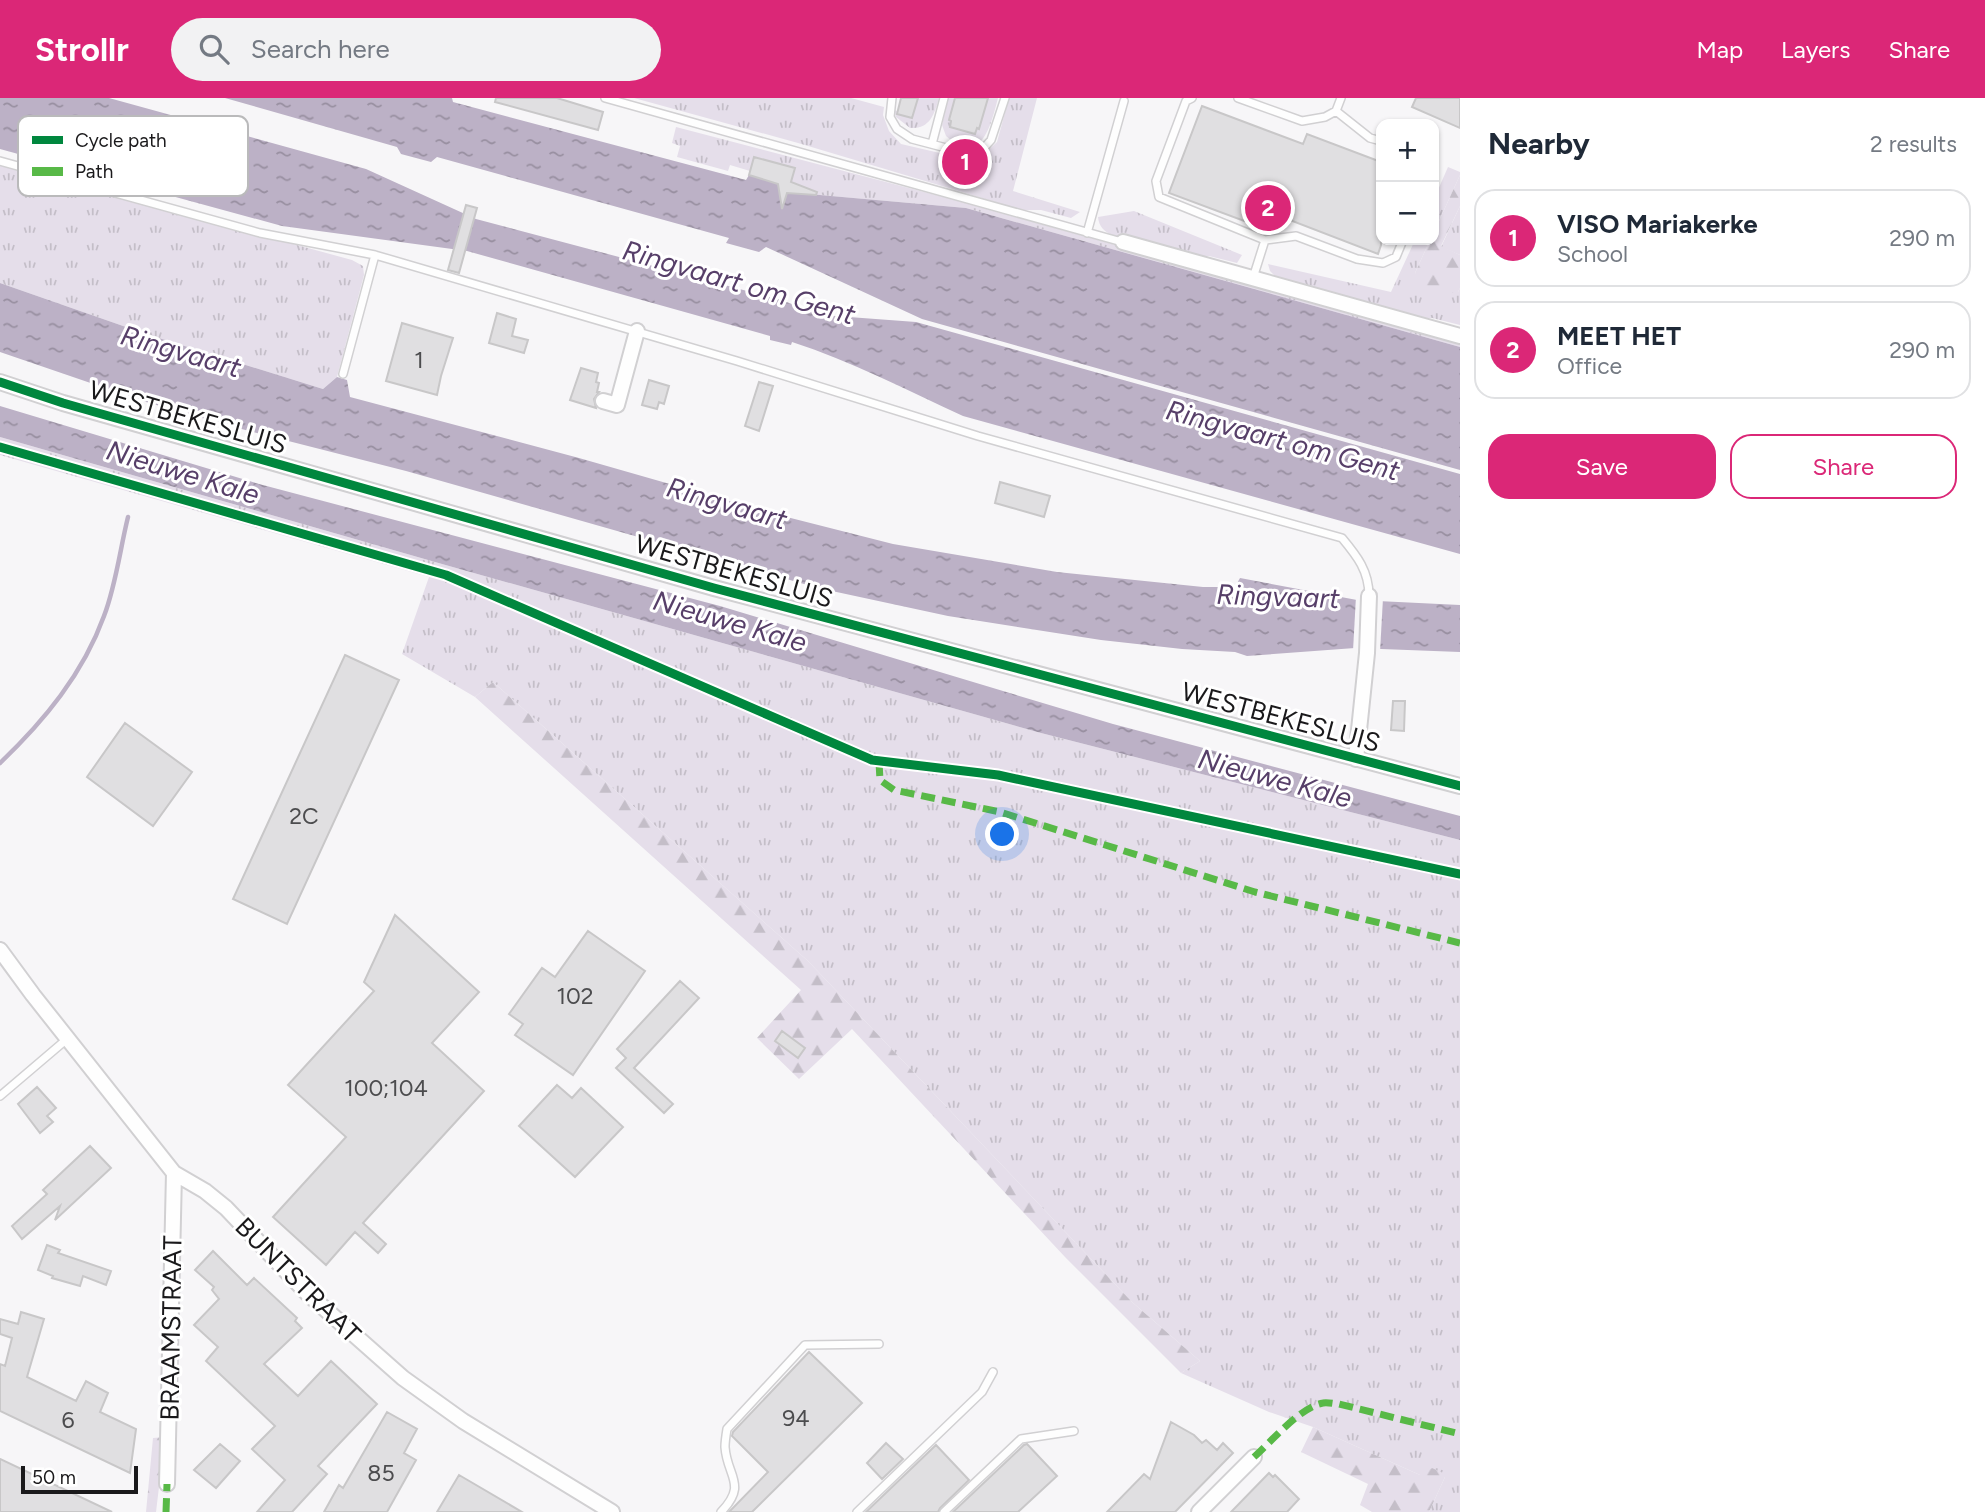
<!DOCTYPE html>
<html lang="en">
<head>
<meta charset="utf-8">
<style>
	:root { --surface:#fff; --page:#f2f2f3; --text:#1f2937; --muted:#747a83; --line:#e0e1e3; --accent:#db2777 }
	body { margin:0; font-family:Figtree,sans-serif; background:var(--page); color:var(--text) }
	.controls { position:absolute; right:21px; top:21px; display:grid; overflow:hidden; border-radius:14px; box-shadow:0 2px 5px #0004 }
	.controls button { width:63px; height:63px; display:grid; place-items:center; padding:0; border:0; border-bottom:2px solid var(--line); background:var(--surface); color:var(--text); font:35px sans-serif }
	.scale { position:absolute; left:21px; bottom:18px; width:117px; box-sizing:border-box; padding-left:7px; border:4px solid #1a191b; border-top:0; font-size:19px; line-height:24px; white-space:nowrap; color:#1a191b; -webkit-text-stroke:5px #fff; paint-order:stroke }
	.you { position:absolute; left:1003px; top:737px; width:24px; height:24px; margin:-18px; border:5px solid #fff; border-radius:50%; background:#1a73e8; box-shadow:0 0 0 10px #1a73e833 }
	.badge { display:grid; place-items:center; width:46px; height:46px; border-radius:50%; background:var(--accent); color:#fff; font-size:23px; font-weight:700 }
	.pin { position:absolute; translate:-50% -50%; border:4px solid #fff; box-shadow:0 2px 7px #0006 }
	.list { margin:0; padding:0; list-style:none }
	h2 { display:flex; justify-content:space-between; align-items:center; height:91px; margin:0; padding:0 28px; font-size:30px }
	h2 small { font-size:23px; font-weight:400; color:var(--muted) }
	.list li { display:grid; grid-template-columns:46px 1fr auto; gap:21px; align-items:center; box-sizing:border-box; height:98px; margin:0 14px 14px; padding:0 14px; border:2px solid var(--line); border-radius:21px }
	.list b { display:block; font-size:26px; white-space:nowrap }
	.list p { margin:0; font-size:23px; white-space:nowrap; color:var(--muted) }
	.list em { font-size:23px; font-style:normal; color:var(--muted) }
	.actions { display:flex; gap:14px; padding:21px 28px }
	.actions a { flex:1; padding:16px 0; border:2px solid var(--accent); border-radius:21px; text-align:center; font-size:24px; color:var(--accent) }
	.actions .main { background:var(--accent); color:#fff }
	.icon { flex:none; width:38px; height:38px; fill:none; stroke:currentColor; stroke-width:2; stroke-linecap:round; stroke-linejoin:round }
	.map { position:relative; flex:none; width:1460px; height:1414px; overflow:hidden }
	header { display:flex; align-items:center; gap:42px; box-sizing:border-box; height:98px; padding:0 35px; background:var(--accent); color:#fff }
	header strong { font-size:33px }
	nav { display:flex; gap:38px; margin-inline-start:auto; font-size:24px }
	.search { width:490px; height:63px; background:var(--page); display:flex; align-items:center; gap:18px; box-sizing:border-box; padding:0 24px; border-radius:38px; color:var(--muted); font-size:26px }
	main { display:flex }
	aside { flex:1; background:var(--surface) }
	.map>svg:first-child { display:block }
	.grass { fill:url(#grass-tufts) }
	.forest { fill:url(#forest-firs) }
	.water { fill:url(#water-ripples) }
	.pier { fill:#f7f6f8 }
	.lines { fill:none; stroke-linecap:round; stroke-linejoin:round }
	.stream { stroke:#bcb1c6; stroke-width:4.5 }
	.building { fill:#e0dfe1; stroke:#c8c7c8; stroke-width:2 }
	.lane-casing { stroke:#d1d0d2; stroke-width:10 }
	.street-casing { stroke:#d1d0d2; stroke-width:18 }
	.lane { stroke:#fefefe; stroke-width:7 }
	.street { stroke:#fefefe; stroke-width:14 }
	.quiet { stroke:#58b947; stroke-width:7; stroke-dasharray:14 7; stroke-linecap:butt }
	.cycleway-casing { stroke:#fff; stroke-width:13 }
	.cycleway { stroke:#00873e; stroke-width:9 }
	.labels { text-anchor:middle; stroke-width:6; stroke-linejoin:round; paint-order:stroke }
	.number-label { font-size:23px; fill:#4c4c4e }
	.street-label { font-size:26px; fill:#1a191b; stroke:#fff }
	.water-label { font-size:28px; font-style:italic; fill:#573f69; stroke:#fff }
	.key { fill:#fff; stroke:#bababb; stroke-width:2 }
	.key-label { font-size:19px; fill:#1a191b }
</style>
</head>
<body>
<header>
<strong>Strollr</strong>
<div class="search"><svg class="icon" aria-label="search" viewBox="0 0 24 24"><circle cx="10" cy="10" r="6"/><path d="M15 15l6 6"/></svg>Search here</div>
<nav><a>Map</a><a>Layers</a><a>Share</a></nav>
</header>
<main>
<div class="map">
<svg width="1460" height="1414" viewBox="0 0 1460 1414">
	<defs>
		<pattern id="grass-tufts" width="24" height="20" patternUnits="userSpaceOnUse" patternTransform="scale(1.75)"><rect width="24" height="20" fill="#e5deea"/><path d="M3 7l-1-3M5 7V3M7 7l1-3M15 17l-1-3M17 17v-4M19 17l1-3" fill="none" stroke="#c4bec8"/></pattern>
		<pattern id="forest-firs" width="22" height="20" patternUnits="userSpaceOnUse" patternTransform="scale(1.75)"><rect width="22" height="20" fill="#e5deea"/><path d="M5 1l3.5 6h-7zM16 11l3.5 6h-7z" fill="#c4bec8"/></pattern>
		<pattern id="water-ripples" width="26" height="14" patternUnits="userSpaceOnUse" patternTransform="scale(1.75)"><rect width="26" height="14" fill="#bcb1c6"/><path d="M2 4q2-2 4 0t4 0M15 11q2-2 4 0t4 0" fill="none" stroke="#988fa0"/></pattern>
	</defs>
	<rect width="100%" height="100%" fill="#f7f6f8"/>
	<path class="grass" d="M634,0H851L884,9L883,17L889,33L901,46L970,62L985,55L997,44L1009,0H1037L1013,93L1080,114L1071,120L1041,112H1022L798,45Z
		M918,0H939C934,17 930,31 910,30L896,19L894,12L897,13V16L912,20Z
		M948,0H955L949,22L951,23L950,29L975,36L977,30H979L988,0H998C991,26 982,70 946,38L942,27Z
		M676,29L947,100L1460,243V249L966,110L797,95L799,87L791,84L795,70L755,59L750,73L730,67L728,73L677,59L680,48L672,45Z
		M0,66L352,162L363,168L364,177L337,279L323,291L146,236L0,185Z
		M1448,69L1460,74V77L1434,134V101Z
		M1460,108V157L1441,149Z
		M1134,113L1242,157L1237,165L1209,158L1196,159L1112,137C1104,133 1099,129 1098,119Z
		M1415,142H1430L1415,175L1458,194L1460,190V227L1432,220L1422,221L1280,183L1270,173L1268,166L1391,194Z
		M0,339L435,464L1041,635L1460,742V1414H1429L1445,1379L1420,1377L1313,1329L1269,1314L1181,1275L1200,1263L1132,1204L808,863L493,584L475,599L402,556L429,479L0,357Z"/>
	<path class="forest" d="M1460,77V108L1441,148L1460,157V190L1458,194L1435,196L1426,189L1415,175L1430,142H1434V134Z
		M493,584L808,863L1132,1204L1200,1263L1181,1275L1065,1159L852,931L799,981L757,940L801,892L475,599Z
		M1313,1329L1420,1377L1432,1370L1443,1375L1445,1379L1429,1414H1372L1360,1407L1368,1386L1301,1354Z
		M165,1339L156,1414H146L153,1340Z"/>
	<path class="water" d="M0,0H109L366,71L476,121L781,202L822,217L916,224L1460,376V456L963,318C907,292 851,263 792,244L791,247L770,242V238L467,153L282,128L0,51Z
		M225,0H452L453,4L746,82L749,77L778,86L786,94L966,110L1460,249V372L922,221L766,149L759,154L726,145L729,140L437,59L431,64L401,56L397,49Z
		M0,185L146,236L323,291L337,279L347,282L350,299L579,360L771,415L893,446L1057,474L1203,489H1235L1240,480L1357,502L1460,507V554L1355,550L1247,558L1235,554L1182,551L1101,542L948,518L818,490L406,373L230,328L146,304L0,254Z
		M0,308L259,386L720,508L1113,626L1460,718V742L1041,635L435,464L0,339Z"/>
	<path class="pier" d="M1356,498L1383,500L1380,554L1353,553Z"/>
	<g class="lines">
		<path class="stream" d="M0,665C44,623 83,576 104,518C116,487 120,451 128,419"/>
	</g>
	<path class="building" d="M496,0H557L603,14L598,32L495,4Z
		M901,0H918L912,20L897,16Z
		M955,0H988L979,31L977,30L975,36L950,29L951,23L949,22Z
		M1416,0H1460V30L1412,9Z
		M1202,8L1303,46L1307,36L1381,64V147L1378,156L1277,117L1271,133L1169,95Z
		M754,59L795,70L791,84L817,94L816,97L787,95L782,111L778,86L749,77Z
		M466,107L477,110L459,175L448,172Z
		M497,215L516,221L512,238L528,242L524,255L489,245Z
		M402,225L453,240L441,278L437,297L386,283Z
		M581,270L598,275L596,284L599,285L597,294H599L594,301L596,310L570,302Z
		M649,282L669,288L664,306L659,304L657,311L642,307Z
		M759,284L773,288L759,333L745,328Z
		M1000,384L1050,398L1044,419L995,405Z
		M345,557L399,582L287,826L233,801Z
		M1393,603H1405L1404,633L1391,632Z
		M125,625L192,674L153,728L87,679Z
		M395,817L479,894L432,945L484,993L363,1125L386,1146L378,1155L355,1134L326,1167L273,1119L346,1039L288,987L374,893L364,884Z
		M588,833L645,873L573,977L515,937L523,926L509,916L542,870L555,879Z
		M680,883L699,900L634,970L673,1006L664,1015L616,970L626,960L617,951Z
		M782,933L805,950L798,960L775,943Z
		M557,987L572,1000L581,990L623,1029L575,1079L519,1028Z
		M37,989L56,1010L47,1018L53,1024L40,1035L18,1006Z
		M90,1048L111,1070L55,1122L60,1108L22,1141L12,1128L47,1096L43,1092Z
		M47,1147L60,1152L58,1155L111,1173L106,1187L83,1178L80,1188L52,1180L53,1178L38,1172Z
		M213,1153L247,1187L254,1180L297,1220L295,1223L302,1230L264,1266L298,1298L331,1263L377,1306L318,1368L327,1376L292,1414H257L285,1382L252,1351L275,1328L206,1263L218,1249L194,1227L219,1201L212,1192L214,1189L195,1172Z
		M21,1214L44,1221L27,1279L76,1303L86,1283L108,1295L100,1314L136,1331L130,1375L0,1313V1266L5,1268L12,1240L0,1236V1221L18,1226Z
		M809,1254L862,1305L752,1414H729L768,1374L732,1338L733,1334Z
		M387,1314L417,1331L404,1355L416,1362L387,1414H324L339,1387L343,1390Z
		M1171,1324L1194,1337L1202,1345L1206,1342L1217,1352L1223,1345L1233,1355L1175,1414H1107L1144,1376L1150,1381Z
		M886,1345L903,1361L882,1381L867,1365Z
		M220,1346L240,1363L216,1390L194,1372Z
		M1027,1346L1057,1378L1018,1414H953L1024,1347Z
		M936,1347L969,1382L940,1410L938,1414H866Z
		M0,1361L112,1414H0Z
		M1269,1375L1273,1379L1275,1377L1299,1401L1287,1414H1231Z
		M459,1377L522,1414H437Z"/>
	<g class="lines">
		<g class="lane-casing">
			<path id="lane" d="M605,0L1122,144
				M892,0L890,19L897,31L912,41L969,56L983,51L991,42L1005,0
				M1192,0L1186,3L1156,83L1159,99L1265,142L1296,138L1357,161L1383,165L1396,159L1403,142
				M1238,0L1302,23L1325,19L1336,13L1341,0
				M1336,13L1370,40L1381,43
				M932,46L944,0
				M0,63L260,135L375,157L737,263L978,338L1342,440C1357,458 1369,473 1369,498
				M1087,135L1124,3
				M1253,180L1265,142
				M343,276L375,157
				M0,998L67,941
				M721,1414C748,1386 727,1379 725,1349C725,1343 726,1337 727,1331L805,1247L879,1246
				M857,1414L982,1294L993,1274
				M944,1414L1021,1341L1074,1333"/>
		</g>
		<g class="street-casing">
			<path id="street" d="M1123,144L1460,238
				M0,284L63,305L714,490L1460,688
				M603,303L617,307L637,233
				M1356,661L1367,555L1369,498
				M0,852L33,897L174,1075L205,1093L226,1110L307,1195L403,1280L463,1323L612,1414
				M167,1386L174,1075
				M1199,1414L1254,1359"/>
		</g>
		<use href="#lane" class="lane"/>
		<use href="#street" class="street"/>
		<path class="quiet" d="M879,664L880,682L894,692L1000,714L1255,794L1460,845
			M1254,1359C1271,1344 1300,1309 1323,1305C1328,1304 1334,1306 1339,1306L1460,1336
			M166,1414L167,1386"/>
		<g class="cycleway-casing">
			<path id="cycleway" d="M0,284L63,305L714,490L1460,688
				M0,349L446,477L872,662L998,677L1460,776"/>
		</g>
		<use href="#cycleway" class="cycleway"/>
	</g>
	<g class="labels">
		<g class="number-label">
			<text x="419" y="270">1</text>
			<text x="304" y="726">2C</text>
			<text x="575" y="906">102</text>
			<text x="386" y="998">100;104</text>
			<text x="796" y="1328">94</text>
			<text x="68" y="1330">6</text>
			<text x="381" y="1383">85</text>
		</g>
		<g class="street-label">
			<text transform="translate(188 319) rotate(16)" y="9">WESTBEKESLUIS</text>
			<text transform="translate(734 473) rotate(16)" y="9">WESTBEKESLUIS</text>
			<text transform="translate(1281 619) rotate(15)" y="9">WESTBEKESLUIS</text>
			<text transform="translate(298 1182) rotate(45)" y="9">BUNTSTRAAT</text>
			<text transform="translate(171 1230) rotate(-89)" y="9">BRAAMSTRAAT</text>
		</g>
		<g class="water-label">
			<text transform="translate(739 184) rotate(16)" y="10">Ringvaart om Gent</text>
			<text transform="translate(181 253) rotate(16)" y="10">Ringvaart</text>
			<text transform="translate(1283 342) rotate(15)" y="10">Ringvaart om Gent</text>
			<text transform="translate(183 374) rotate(17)" y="10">Nieuwe Kale</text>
			<text transform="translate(727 405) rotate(16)" y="10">Ringvaart</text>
			<text transform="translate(1278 498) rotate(2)" y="10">Ringvaart</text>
			<text transform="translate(730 523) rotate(16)" y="10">Nieuwe Kale</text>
			<text transform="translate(1275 680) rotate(15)" y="10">Nieuwe Kale</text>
		</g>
	</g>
	<rect x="18" y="18" width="230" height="80" rx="10" class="key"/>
	<rect x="32" y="38" width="31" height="8" fill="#00873e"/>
	<rect x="32" y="69" width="31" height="9" fill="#58b947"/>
	<g class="key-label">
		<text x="75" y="49">Cycle path</text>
		<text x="75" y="80">Path</text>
	</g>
</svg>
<div class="controls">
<button>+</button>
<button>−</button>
</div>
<div class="scale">50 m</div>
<div class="you"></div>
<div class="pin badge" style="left:965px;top:64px">1</div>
<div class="pin badge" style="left:1268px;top:110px">2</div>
</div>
<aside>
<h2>Nearby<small>2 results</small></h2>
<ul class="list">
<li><span class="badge">1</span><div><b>VISO Mariakerke</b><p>School</p></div><em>290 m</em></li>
<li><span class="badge">2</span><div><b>MEET HET</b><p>Office</p></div><em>290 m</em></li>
</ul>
<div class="actions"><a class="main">Save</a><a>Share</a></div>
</aside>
</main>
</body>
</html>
